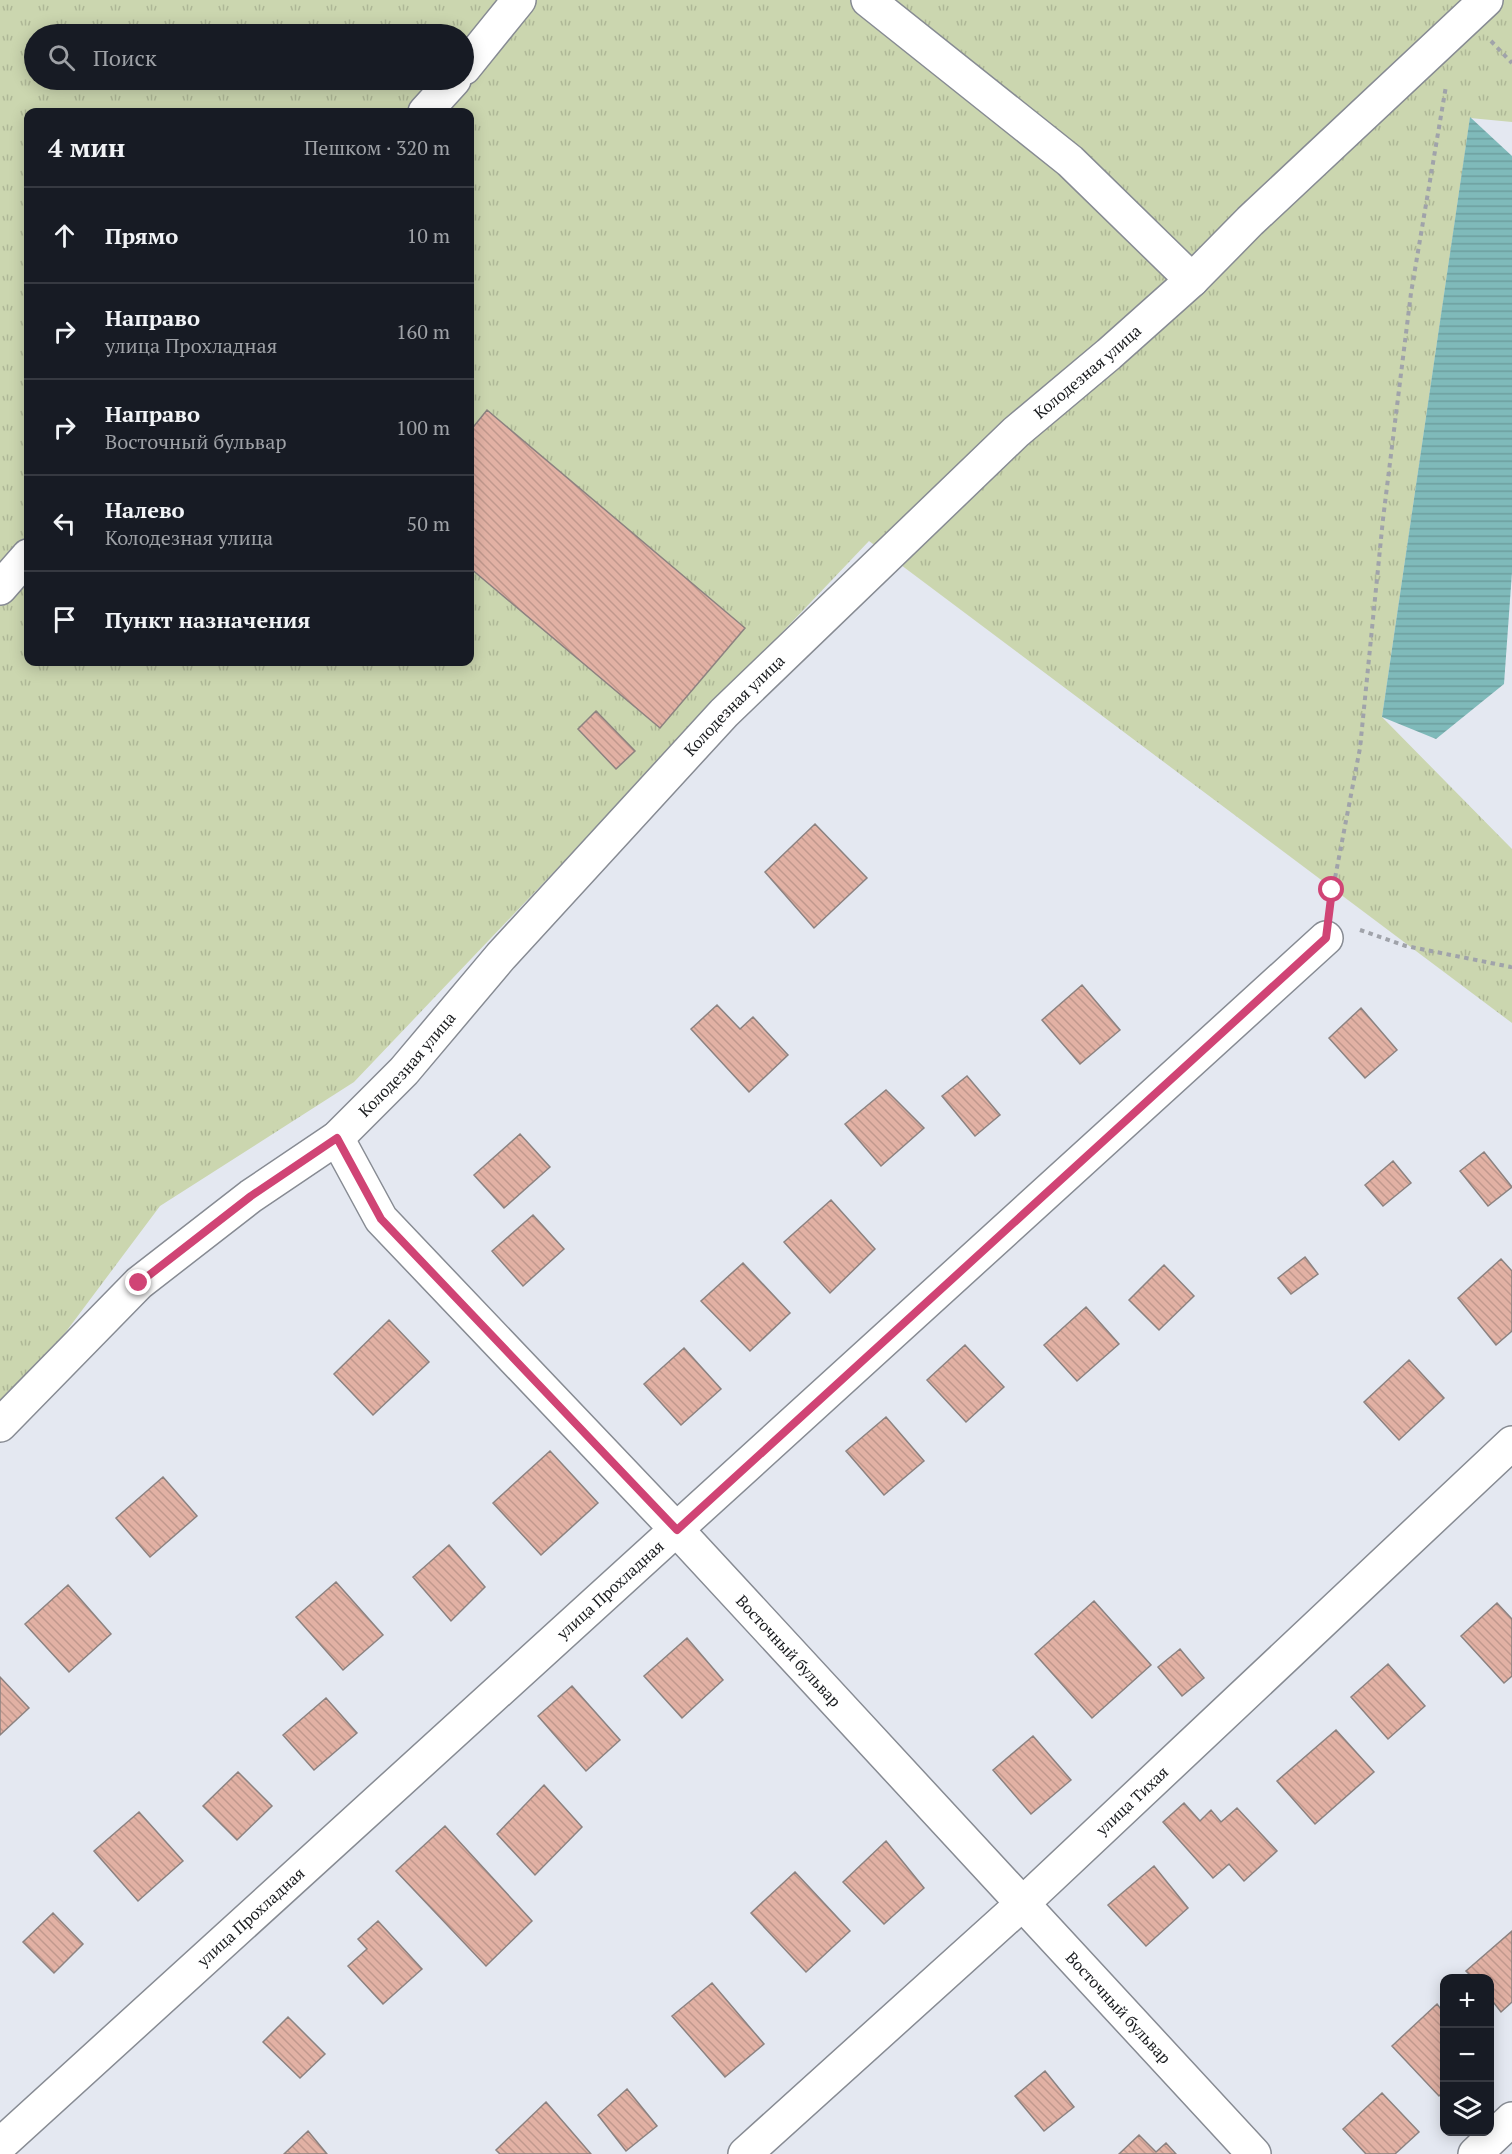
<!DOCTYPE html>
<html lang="ru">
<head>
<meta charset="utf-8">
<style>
	:root { --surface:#171b24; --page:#242831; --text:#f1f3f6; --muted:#9ea1a6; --line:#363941 }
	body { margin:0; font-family:"PT Serif",serif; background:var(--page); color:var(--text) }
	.controls { position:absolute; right:18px; bottom:18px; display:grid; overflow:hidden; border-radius:12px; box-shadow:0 3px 15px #0003 }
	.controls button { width:54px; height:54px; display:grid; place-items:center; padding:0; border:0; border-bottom:2px solid var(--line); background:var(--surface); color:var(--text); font:30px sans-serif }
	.stop { position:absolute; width:18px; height:18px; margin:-14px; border:4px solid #d04475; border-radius:50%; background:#fff }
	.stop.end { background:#d04475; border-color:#fff; box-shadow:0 2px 6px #0008 }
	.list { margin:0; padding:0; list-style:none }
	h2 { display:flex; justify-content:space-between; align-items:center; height:78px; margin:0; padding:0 24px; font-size:26px }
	h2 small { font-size:20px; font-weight:400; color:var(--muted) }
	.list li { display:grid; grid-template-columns:39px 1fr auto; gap:18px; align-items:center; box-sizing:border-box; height:96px; padding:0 24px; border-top:2px solid var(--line) }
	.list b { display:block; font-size:22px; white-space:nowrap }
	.list p { margin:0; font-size:20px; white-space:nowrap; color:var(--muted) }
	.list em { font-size:20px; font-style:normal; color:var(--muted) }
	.icon { flex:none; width:33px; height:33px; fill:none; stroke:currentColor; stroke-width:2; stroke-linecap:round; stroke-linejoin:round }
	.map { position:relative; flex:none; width:1512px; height:2154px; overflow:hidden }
	.search { position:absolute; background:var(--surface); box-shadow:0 3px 15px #0003; left:24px; top:24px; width:450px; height:66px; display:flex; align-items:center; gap:15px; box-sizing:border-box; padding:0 21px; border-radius:33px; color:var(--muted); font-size:22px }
	.panel { position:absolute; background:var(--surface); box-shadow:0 3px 15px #0003; left:24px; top:108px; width:450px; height:558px; border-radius:12px }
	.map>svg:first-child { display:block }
	.grass { fill:url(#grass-tufts); fill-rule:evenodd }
	.water { fill:url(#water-rules) }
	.building { fill:url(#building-back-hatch); stroke:#8c8280; stroke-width:1.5 }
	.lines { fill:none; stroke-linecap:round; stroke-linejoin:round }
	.minor-casing { stroke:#878b93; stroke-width:36 }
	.path { stroke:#a0a3aa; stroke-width:4; stroke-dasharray:4.5 4.5; stroke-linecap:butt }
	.minor { stroke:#fff; stroke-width:33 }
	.route { stroke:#d04475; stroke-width:8 }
	.labels { text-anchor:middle; stroke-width:4.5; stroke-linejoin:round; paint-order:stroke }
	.street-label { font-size:16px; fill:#191b1e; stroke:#fff }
</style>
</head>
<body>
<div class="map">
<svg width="1512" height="2154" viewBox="0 0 1512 2154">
	<defs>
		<pattern id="grass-tufts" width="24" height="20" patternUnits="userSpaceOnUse" patternTransform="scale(1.5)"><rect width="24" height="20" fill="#cbd6af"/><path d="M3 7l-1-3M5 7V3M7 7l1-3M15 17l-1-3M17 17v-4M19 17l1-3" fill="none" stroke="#aeb796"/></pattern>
		<pattern id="water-rules" width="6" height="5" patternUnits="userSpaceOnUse" patternTransform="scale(1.5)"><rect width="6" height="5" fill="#7fbaba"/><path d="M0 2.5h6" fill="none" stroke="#6d9f9f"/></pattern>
		<pattern id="building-back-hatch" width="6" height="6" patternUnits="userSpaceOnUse" patternTransform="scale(1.5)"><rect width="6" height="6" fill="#e2b1a4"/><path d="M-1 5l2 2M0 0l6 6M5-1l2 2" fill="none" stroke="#c1988d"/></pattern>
	</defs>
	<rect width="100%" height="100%" fill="#e4e8f1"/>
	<path class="grass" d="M0,0H1512V122L1470,118L1382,717L1512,849V1023L869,541L354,1082L160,1206L0,1420ZM34,34H464V80H34ZM28,112H470V662H28Z"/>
	<path class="water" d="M1470,117L1512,156V572L1504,684L1436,739L1382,717Z"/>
	<path class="building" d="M487,410L745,628L660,728L470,568V431Z
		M596,711L635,751L616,769L578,729Z
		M815,824L867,878L814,928L765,872Z
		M1082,985L1120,1030L1080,1064L1042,1020Z
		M717,1005L740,1029L753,1017L788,1055L749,1092L691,1029Z
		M1361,1008L1397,1050L1365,1078L1329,1038Z
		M967,1076L1000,1115L975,1136L942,1096Z
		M886,1090L924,1128L881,1166L845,1124Z
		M520,1134L550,1167L504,1208L474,1175Z
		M1484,1152L1512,1187L1488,1206L1460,1171Z
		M1393,1161L1411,1183L1383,1206L1365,1185Z
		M831,1200L875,1249L830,1293L784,1242Z
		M533,1215L564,1249L523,1286L492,1251Z
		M1305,1257L1318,1274L1291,1294L1278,1278Z
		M1501,1259L1512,1271V1331L1496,1345L1458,1298Z
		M743,1263L790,1313L750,1351L701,1301Z
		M1164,1265L1194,1296L1159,1330L1129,1300Z
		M1086,1307L1119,1344L1077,1381L1044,1345Z
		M389,1320L429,1362L373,1415L334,1374Z
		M965,1345L1004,1387L966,1422L927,1380Z
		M684,1348L721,1389L681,1425L644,1384Z
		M1409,1360L1444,1398L1399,1440L1364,1402Z
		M886,1417L924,1461L884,1495L846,1451Z
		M550,1451L598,1503L541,1555L493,1503Z
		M163,1477L197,1516L150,1557L116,1518Z
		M449,1545L485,1587L451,1621L413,1577Z
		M336,1582L383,1635L343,1670L296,1617Z
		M68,1585L111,1634L69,1672L25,1624Z
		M1094,1601L1151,1665L1092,1718L1035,1654Z
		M1497,1603L1512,1619V1676L1504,1683L1461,1636Z
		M687,1638L723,1680L682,1718L644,1676Z
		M1180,1649L1204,1678L1182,1696L1158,1667Z
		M1388,1664L1425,1706L1388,1739L1351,1697Z
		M0,1677L29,1708L0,1735Z
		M572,1686L620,1740L586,1771L538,1716Z
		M326,1698L357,1733L314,1770L283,1735Z
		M1336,1730L1374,1772L1315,1824L1277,1781Z
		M1033,1736L1071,1780L1031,1814L993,1770Z
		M238,1772L272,1806L237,1840L203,1806Z
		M544,1785L582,1827L535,1875L497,1834Z
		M1184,1803L1200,1821L1211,1810L1221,1822L1237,1808L1277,1851L1244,1881L1229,1864L1213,1878L1163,1822Z
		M139,1812L183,1861L138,1901L94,1851Z
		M445,1826L532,1921L486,1966L396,1871Z
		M886,1841L924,1888L884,1924L843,1882Z
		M1154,1866L1188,1908L1146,1946L1108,1905Z
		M795,1872L850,1931L806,1972L751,1913Z
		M53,1913L83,1944L54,1973L23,1942Z
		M378,1921L422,1969L383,2004L348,1966L367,1949L358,1939Z
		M1512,1931V2002L1501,2012L1490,1998V1978H1473L1466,1971Z
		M712,1983L764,2044L725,2077L672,2016Z
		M1437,2004L1444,2013V2091L1439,2096L1392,2046Z
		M288,2017L325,2054L300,2078L263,2042Z
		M1045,2071L1074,2107L1044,2131L1015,2096Z
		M627,2089L657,2126L626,2151L598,2115Z
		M1382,2093L1419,2132L1395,2154H1366L1343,2129Z
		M546,2102L591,2154H500L496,2150Z
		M308,2131L327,2154H284Z
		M1139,2135L1156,2152L1166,2143L1176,2154H1119Z"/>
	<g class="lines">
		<g class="minor-casing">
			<g id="minor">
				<path d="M868,0L1070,161L1192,280"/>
				<path d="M464,68L519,0"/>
				<path d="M425,112L454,80"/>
				<path d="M0,588L28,556"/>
				<path id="s1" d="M337,1138L381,1219L677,1530L1254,2154"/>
				<path id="s2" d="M0,1425L139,1283L251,1196L337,1138L404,1071L501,956L724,713L1016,432L1109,354L1192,280L1250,221L1486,0"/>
				<path id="s3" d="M0,2145L1326,938"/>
				<path id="s4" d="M745,2154L1022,1904L1512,1443"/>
				<path d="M1475,2154L1512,2119"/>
			</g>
		</g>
		<path class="path" d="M1491,41L1512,63
			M1330,904L1360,748L1383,519L1411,293L1446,86
			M1360,930L1406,946L1511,967L1512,961"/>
		<use href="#minor" class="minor"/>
	</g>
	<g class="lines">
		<path class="route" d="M139,1283L251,1196L337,1138L381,1219L677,1530L1326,938L1332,890"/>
	</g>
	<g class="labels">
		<g class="street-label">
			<text dy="6" stroke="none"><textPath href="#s2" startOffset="1518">Колодезная улица</textPath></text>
			<text dy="6" stroke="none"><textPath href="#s2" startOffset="1032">Колодезная улица</textPath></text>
			<text dy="6" stroke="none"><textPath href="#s2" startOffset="546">Колодезная улица</textPath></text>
			<text dy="6" stroke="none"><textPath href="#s3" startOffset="825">улица Прохладная</textPath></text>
			<text dy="6" stroke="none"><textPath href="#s1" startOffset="686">Восточный бульвар</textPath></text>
			<text dy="6" stroke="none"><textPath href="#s4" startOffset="524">улица Тихая</textPath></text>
			<text dy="6" stroke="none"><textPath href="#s3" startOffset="339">улица Прохладная</textPath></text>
			<text dy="6" stroke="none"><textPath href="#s1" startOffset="1172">Восточный бульвар</textPath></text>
		</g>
	</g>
</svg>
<div class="controls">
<button>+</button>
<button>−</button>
<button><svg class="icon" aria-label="layers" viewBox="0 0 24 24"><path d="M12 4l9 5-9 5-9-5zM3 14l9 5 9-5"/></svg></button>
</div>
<div class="stop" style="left:1332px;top:890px"></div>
<div class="stop end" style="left:139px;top:1283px"></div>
<div class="search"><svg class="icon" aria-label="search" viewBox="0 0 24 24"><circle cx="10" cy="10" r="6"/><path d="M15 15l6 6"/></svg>Поиск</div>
<section class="panel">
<h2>4 мин<small>Пешком · 320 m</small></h2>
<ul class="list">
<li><svg class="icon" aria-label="ahead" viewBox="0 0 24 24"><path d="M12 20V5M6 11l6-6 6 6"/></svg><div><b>Прямо</b></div><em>10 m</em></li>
<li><svg class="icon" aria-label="right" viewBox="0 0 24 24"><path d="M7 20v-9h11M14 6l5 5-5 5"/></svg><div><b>Направо</b><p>улица Прохладная</p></div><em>160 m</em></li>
<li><svg class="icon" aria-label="right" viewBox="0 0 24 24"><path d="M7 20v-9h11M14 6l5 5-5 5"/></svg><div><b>Направо</b><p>Восточный бульвар</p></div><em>100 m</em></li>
<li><svg class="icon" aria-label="left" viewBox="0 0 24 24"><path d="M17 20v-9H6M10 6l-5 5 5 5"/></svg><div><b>Налево</b><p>Колодезная улица</p></div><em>50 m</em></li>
<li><svg class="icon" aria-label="arrive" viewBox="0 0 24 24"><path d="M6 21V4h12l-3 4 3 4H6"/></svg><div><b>Пункт назначения</b></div></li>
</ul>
</section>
</div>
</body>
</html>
